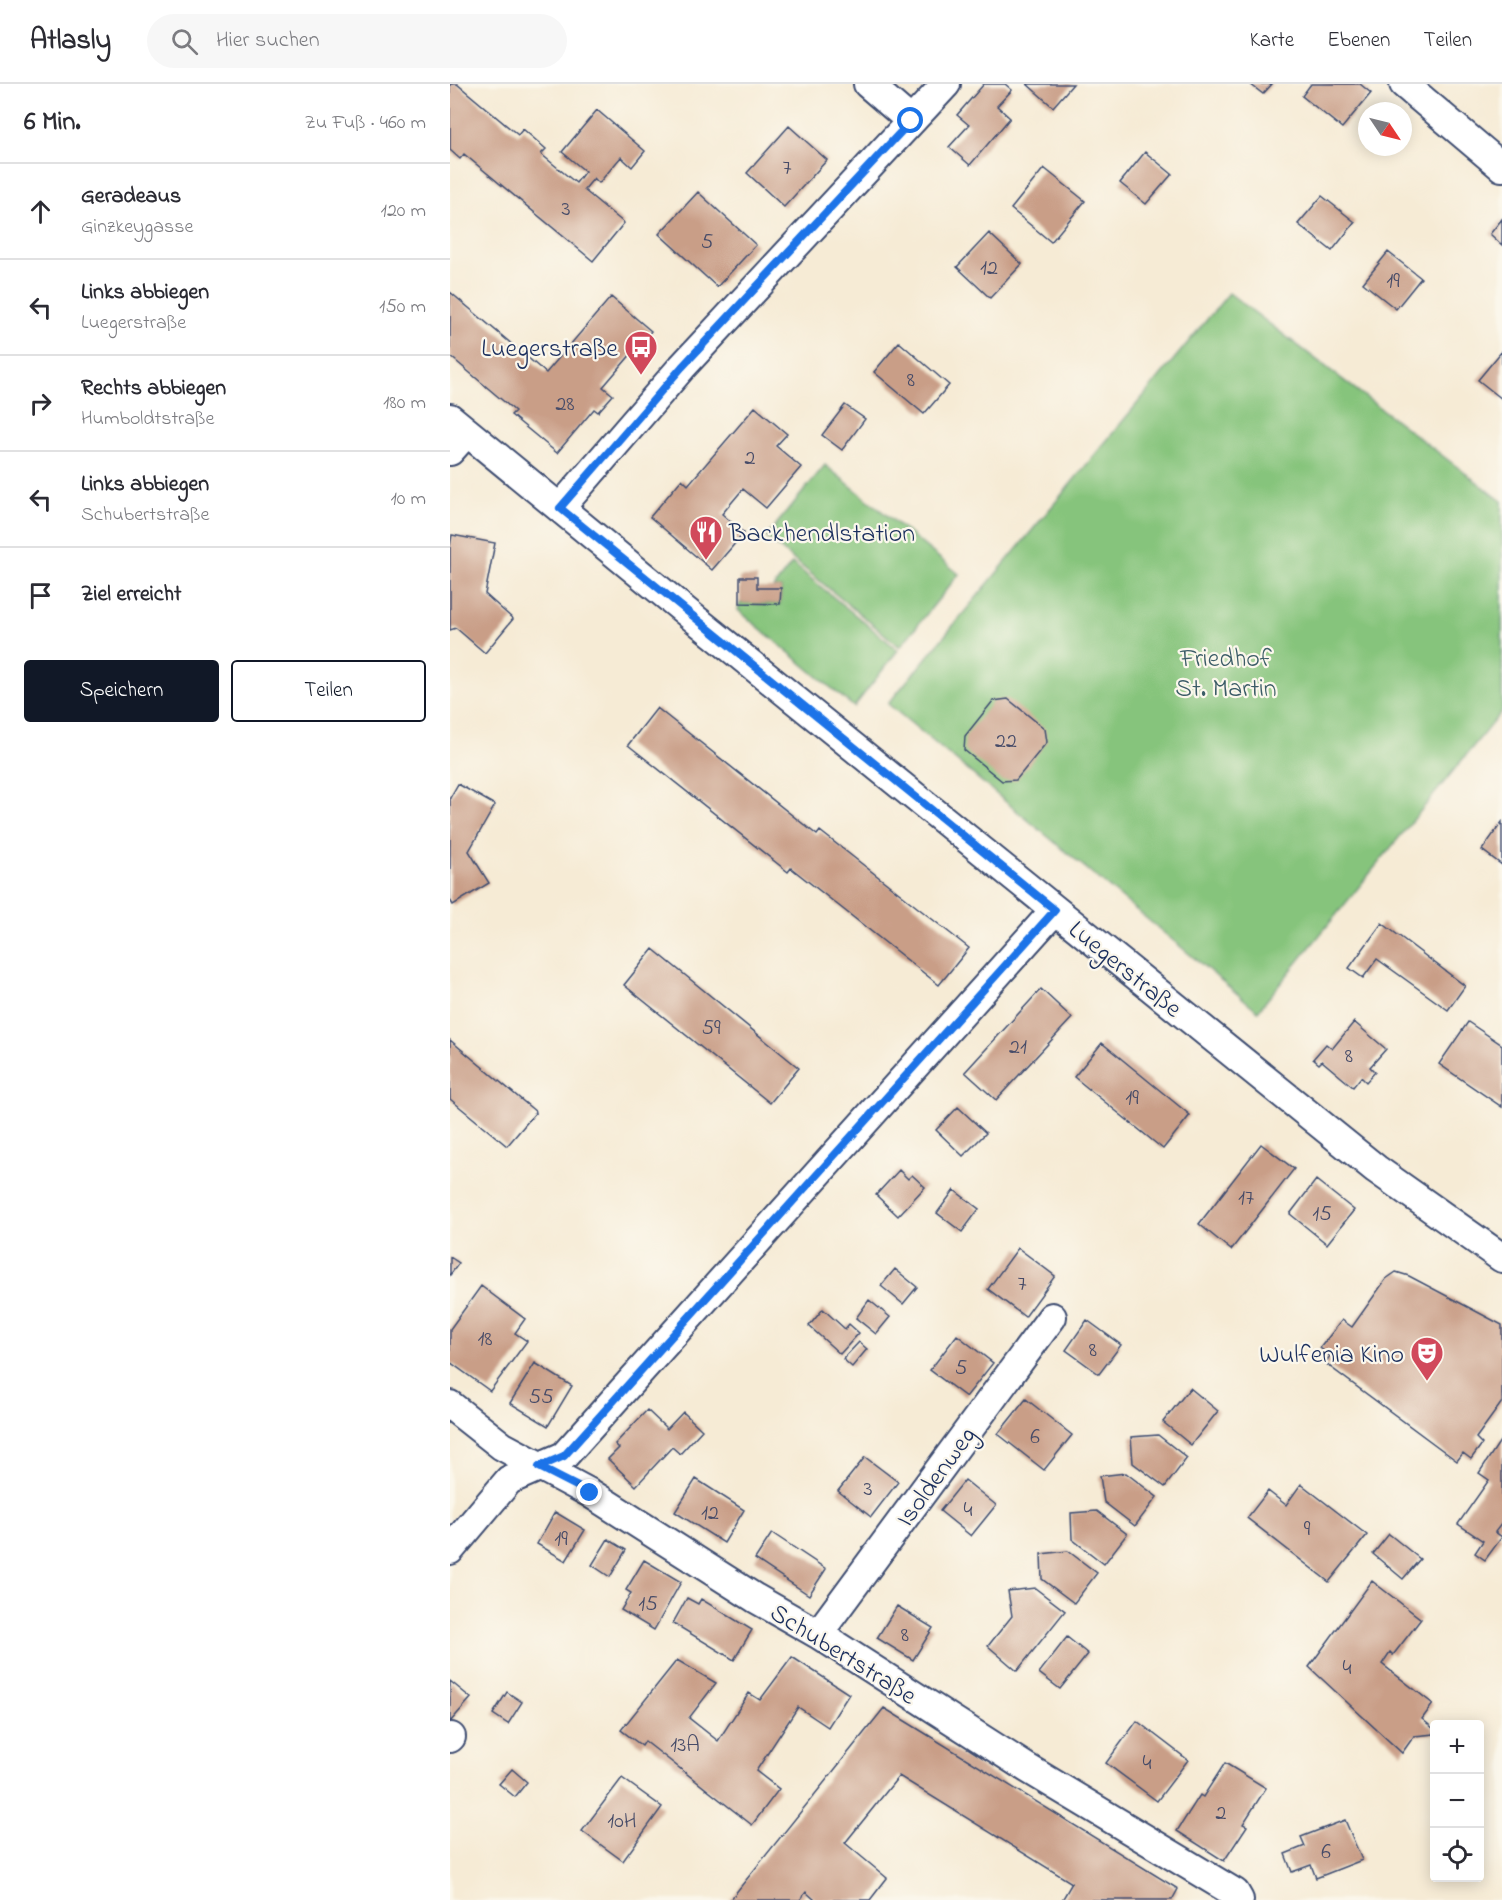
<!DOCTYPE html>
<html lang="de">
<head>
<meta charset="utf-8">
<style>
	:root { --surface:#fff; --page:#f7f7f7; --text:#2b2b33; --muted:#7c7c81; --line:#e1e1e2; --accent:#111827 }
	body { margin:0; font-family:"Indie Flower",sans-serif; background:var(--page); color:var(--text) }
	.controls { position:absolute; right:18px; bottom:18px; display:grid; overflow:hidden; border-radius:6px; box-shadow:0 3px 15px #0003 }
	.controls button { width:54px; height:54px; display:grid; place-items:center; padding:0; border:0; border-bottom:2px solid var(--line); background:var(--surface); color:var(--text); font:30px sans-serif }
	.compass { position:absolute; left:908px; top:18px; width:54px; height:54px; border-radius:50%; background:var(--surface); box-shadow:0 3px 15px #0003; rotate:125deg }
	.stop { position:absolute; width:18px; height:18px; margin:-14px; border:4px solid #1a73e8; border-radius:50%; background:#fff }
	.stop.end { background:#1a73e8; border-color:#fff; box-shadow:0 2px 6px #0008 }
	.list { margin:0; padding:0; list-style:none }
	h2 { display:flex; justify-content:space-between; align-items:center; height:78px; margin:0; padding:0 24px; font-size:26px }
	h2 small { font-size:20px; font-weight:400; color:var(--muted) }
	.list li { display:grid; grid-template-columns:39px 1fr auto; gap:18px; align-items:center; box-sizing:border-box; height:96px; padding:0 24px; border-top:2px solid var(--line) }
	.list b { display:block; font-size:22px; white-space:nowrap }
	.list p { margin:0; font-size:20px; white-space:nowrap; color:var(--muted) }
	.list em { font-size:20px; font-style:normal; color:var(--muted) }
	.actions { display:flex; gap:12px; padding:18px 24px }
	.actions a { flex:1; padding:14px 0; border:2px solid var(--accent); border-radius:6px; text-align:center; font-size:21px; color:var(--accent) }
	.actions .main { background:var(--accent); color:#fff }
	.icon { flex:none; width:33px; height:33px; fill:none; stroke:currentColor; stroke-width:2; stroke-linecap:round; stroke-linejoin:round }
	.map { position:relative; flex:none; width:1052px; height:1816px; overflow:hidden }
	header { display:flex; align-items:center; gap:36px; box-sizing:border-box; height:84px; padding:0 30px; background:var(--surface); border-bottom:2px solid var(--line) }
	header strong { font-size:28px }
	nav { display:flex; gap:33px; margin-inline-start:auto; font-size:21px }
	.search { width:420px; height:54px; background:var(--page); display:flex; align-items:center; gap:15px; box-sizing:border-box; padding:0 21px; border-radius:33px; color:var(--muted); font-size:22px }
	main { display:flex }
	aside { flex:1; background:var(--surface) }
	.map>svg:first-child { display:block }
	.green { fill:#86c47b; stroke:#507a6c; stroke-width:1.5 }
	.building { fill:#c99e87 }
	.lines { fill:none; stroke-linecap:round; stroke-linejoin:round }
	.minor-casing { stroke:#3c4b70; stroke-width:32 }
	.minor { stroke:#fff; stroke-width:28 }
	.route { stroke:#1a73e8; stroke-width:8 }
	.labels { text-anchor:middle; stroke-width:4.5; stroke-linejoin:round; paint-order:stroke }
	.number-label { font-size:22px; fill:#464b68 }
	.poi-label { font-size:26px; fill:#1b2f5e; stroke:#fbf7ec; text-anchor:end }
	.park-label { font-size:26px; fill:#3b5c67; stroke:#fbf7ec }
	.street-label { font-size:26px; fill:#1b2f5e; stroke:#fbf7ec }
</style>
</head>
<body>
<header>
<strong>Atlasly</strong>
<div class="search"><svg class="icon" aria-label="search" viewBox="0 0 24 24"><circle cx="10" cy="10" r="6"/><path d="M15 15l6 6"/></svg>Hier suchen</div>
<nav><a>Karte</a><a>Ebenen</a><a>Teilen</a></nav>
</header>
<main>
<aside>
<h2>6 Min.<small>Zu Fuß · 460 m</small></h2>
<ul class="list">
<li><svg class="icon" aria-label="ahead" viewBox="0 0 24 24"><path d="M12 20V5M6 11l6-6 6 6"/></svg><div><b>Geradeaus</b><p>Ginzkeygasse</p></div><em>120 m</em></li>
<li><svg class="icon" aria-label="left" viewBox="0 0 24 24"><path d="M17 20v-9H6M10 6l-5 5 5 5"/></svg><div><b>Links abbiegen</b><p>Luegerstraße</p></div><em>150 m</em></li>
<li><svg class="icon" aria-label="right" viewBox="0 0 24 24"><path d="M7 20v-9h11M14 6l5 5-5 5"/></svg><div><b>Rechts abbiegen</b><p>Humboldtstraße</p></div><em>180 m</em></li>
<li><svg class="icon" aria-label="left" viewBox="0 0 24 24"><path d="M17 20v-9H6M10 6l-5 5 5 5"/></svg><div><b>Links abbiegen</b><p>Schubertstraße</p></div><em>10 m</em></li>
<li><svg class="icon" aria-label="arrive" viewBox="0 0 24 24"><path d="M6 21V4h12l-3 4 3 4H6"/></svg><div><b>Ziel erreicht</b></div></li>
</ul>
<div class="actions"><a class="main">Speichern</a><a>Teilen</a></div>
</aside>
<div class="map">
<svg width="1052" height="1816" viewBox="0 0 1052 1816">
	<rect width="100%" height="100%" fill="#fbf7ec"/>
	<filter id="ink" filterUnits="userSpaceOnUse"><feTurbulence type="fractalNoise" baseFrequency=".0167" numOctaves="2"/><feDisplacementMap in="SourceGraphic" scale="12" xChannelSelector="R" yChannelSelector="G"/><feConvolveMatrix kernelMatrix="1 2 1 2 8 2 1 2 1" color-interpolation-filters="sRGB"/></filter>
	<filter id="wash" filterUnits="userSpaceOnUse"><feTurbulence type="fractalNoise" baseFrequency=".008" numOctaves="4" result="noise"/><feDisplacementMap in="SourceGraphic" scale="24" xChannelSelector="R" yChannelSelector="G"/><feGaussianBlur stdDeviation="1.35" result="paint"/><feColorMatrix in="noise" values="0 0 0 0 0 0 0 0 0 0 0 0 0 0 0 0 0 1.4 0 .05"/><feComposite in="paint" operator="in"/></filter>
	<g filter="url(#wash)">
		<rect width="100%" height="100%" fill="#f6ebd5"/>
		<path class="green" d="M779,209L1052,417V627L808,927L438,620Z
			M375,381L509,490L450,563L316,453Z
			M342,479L448,566L404,623L288,526L290,519L330,520L331,504H323Z"/>
		<g id="blocks">
			<path class="building" d="M0,0H7L68,51L73,45L96,65L91,70L126,99L135,87L112,68L147,26L195,67L182,83L171,73L149,99L144,94L134,106L174,139L143,177L14,70L10,75L0,66Z
				M534,0H555L562,6L547,22L560,34L520,81L499,63L519,41L507,31Z
				M577,0H623L603,23Z
				M800,0H822L813,10Z
				M861,0H910L921,9L892,44L852,12Z
				M339,42L377,76L334,123L297,89Z
				M695,68L722,90L696,120L670,99Z
				M594,84L635,117L601,158L561,125Z
				M248,108L306,161L267,203L209,150Z
				M872,112L905,138L882,167L848,140Z
				M1052,135V161L1040,150Z
				M539,149L572,180L540,214L507,183Z
				M938,168L971,194L946,225L913,199Z
				M0,208L96,289L161,213L201,247L153,303L163,311L148,328L144,325L107,369L61,331L65,327L0,272Z
				M449,258L499,301L474,330L424,288Z
				M1052,267V315L1028,296Z
				M395,321L415,335L392,366L372,351Z
				M305,323L337,350L326,362L351,383L316,424L293,405L272,430L294,449L262,486L200,433L232,395L238,401Z
				M2,451L45,459L35,510L63,535L35,569L6,544L0,546V463Z
				M290,493H307V504H331L330,520L290,519Z
				M558,615L595,645L597,658L566,696L552,697L514,666L515,652L543,617Z
				M207,624L367,751L370,747L519,864L489,901L341,784L338,788L178,661Z
				M8,700L45,721L19,767L39,799L3,821L0,816V714Z
				M1052,738V781L1032,766Z
				M932,839L1015,902L998,926L927,875L913,894L899,884Z
				M203,865L349,984L320,1019L174,901Z
				M591,905L622,934L546,1016L515,988Z
				M904,938L936,965L920,983L925,988L916,998L911,993L903,1003L872,977L869,980L863,975L876,960L882,965Z
				M1018,938L1052,961V1023L989,980Z
				M0,956L86,1028L57,1062L0,1015Z
				M652,959L740,1031L713,1065L624,993Z
				M508,1023L536,1049L513,1072L486,1046Z
				M811,1060L844,1085L781,1166L749,1140Z
				M449,1086L458,1095L462,1091L475,1103L448,1132L426,1111Z
				M866,1096L904,1126L877,1160L840,1130Z
				M504,1106L529,1125L512,1148L487,1129Z
				M568,1164L605,1192L575,1233L538,1205Z
				M0,1173L9,1179L0,1191Z
				M445,1185L467,1203L453,1220L431,1202Z
				M946,1188L959,1192L1052,1241V1318L1026,1354L1032,1360L1021,1375L1013,1369L1007,1377L875,1279L880,1272L870,1264L892,1236L902,1243L936,1195Z
				M31,1202L75,1235L65,1249L77,1257L40,1307L0,1278V1245Z
				M419,1216L440,1233L426,1250L406,1234Z
				M373,1225L395,1245L399,1240L409,1249L390,1270L359,1242Z
				M637,1236L671,1261L649,1290L616,1266Z
				M507,1251L543,1279L516,1313L480,1286Z
				M409,1258L417,1265L402,1283L393,1275Z
				M85,1279L122,1302L98,1342L60,1319Z
				M740,1304L768,1327L741,1361L713,1338Z
				M576,1315L622,1351L594,1386L548,1350Z
				M197,1326L217,1345L233,1328L252,1346L230,1370L222,1363L186,1402L158,1375L169,1364L165,1360Z
				M708,1351L737,1374L715,1403L683,1379L681,1353Z
				M1052,1354V1439L1045,1448L1052,1453L1035,1476L1025,1469L1033,1457L1008,1440L1039,1396L1029,1389Z
				M415,1373L448,1398L421,1433L388,1407Z
				M676,1389L707,1413L685,1442L654,1418L650,1392Z
				M246,1395L294,1426L274,1459L225,1428Z
				M515,1396L546,1421L521,1452L490,1427Z
				M851,1400L917,1451L879,1498L797,1434L818,1407L836,1421Z
				M647,1427L677,1450L654,1480L622,1455L621,1429Z
				M105,1428L135,1446L116,1477L87,1460Z
				M322,1449L376,1485L359,1511L305,1475Z
				M939,1450L970,1475L953,1495L923,1470Z
				M158,1455L176,1466L160,1493L142,1481Z
				M618,1467L647,1489L624,1519L592,1495L591,1470Z
				M194,1476L231,1498L204,1546L171,1526L181,1509L176,1506Z
				M922,1497L971,1535L943,1571L940,1568L932,1580L983,1620L972,1635L984,1645V1650L964,1652L952,1669L859,1583Z
				M585,1504L615,1527L567,1587L538,1562L562,1532L558,1507Z
				M237,1514L248,1520L251,1515L302,1546L284,1576L223,1539Z
				M447,1522L483,1544L463,1576L427,1554Z
				M617,1553L638,1570L610,1605L589,1589Z
				M342,1573L399,1610L378,1643L348,1623L306,1687L329,1705L302,1741L195,1657L192,1662L171,1646L227,1576L266,1599L239,1634L268,1657L299,1609L310,1616Z
				M0,1597L21,1614L0,1638Z
				M57,1608L72,1618L58,1640L43,1630Z
				M434,1624L728,1805L722,1816H612L622,1799L449,1692L395,1759L437,1794L420,1816H365L356,1808L350,1816H280Z
				M687,1637L738,1676L707,1717L656,1679Z
				M775,1679L816,1704L793,1740L797,1742L774,1777L727,1747L750,1711L753,1713Z
				M62,1685L77,1698L65,1713L49,1700Z
				M172,1694L212,1723L173,1777L132,1747Z
				M895,1736L912,1776L866,1794L861,1781L842,1788L835,1770L855,1762L851,1753Z"/>
		</g>
	</g>
	<g filter="url(#ink)">
		<use href="#blocks" fill-opacity="0" stroke="#3c4b70" stroke-width="1.5"/>
		<g class="lines">
			<g class="minor-casing">
				<path id="minor" d="M418,0L461,37
					M954,0L1052,83
					M0,334L245,535L926,1085L1052,1174
					M0,367L17,348
					M110,424L232,283L496,0
					M0,1321L52,1362L140,1409L305,1514L368,1550L577,1684L785,1809L789,1816
					M0,1466L59,1396L114,1372L605,826
					M368,1550L602,1233
					M0,1654L1,1653"/>
			</g>
			<use href="#minor" class="minor"/>
		</g>
	</g>
	<g class="lines" filter="url(#ink)">
		<path class="route" d="M140,1409L89,1383L114,1372L605,826L110,424L232,283L461,37"/>
	</g>
	<defs>
		<g id="bus-pin" transform="scale(1.725)"><path d="M0 17L-7.5 6A9.5 9.5 0 1 1 7.5 6Z" fill="#d1495b" stroke="#fbf7ec"/><path d="M-5-6H5V4H4V6H2V4H-2V6H-4V4H-5ZM-3.5-4V0h7V-4ZM-3.5 1.2v1.5H-2V1.2ZM2 1.2v1.5H3.5V1.2Z" fill="#fff"/></g>
		<g id="restaurant-pin" transform="scale(1.725)"><path d="M0 17L-7.5 6A9.5 9.5 0 1 1 7.5 6Z" fill="#d1495b" stroke="#fbf7ec"/><path d="M-5-6h1v4h1v-4h1v4h1v-4h1v5L-1.5 .5V6h-2V.5L-5-1ZM5-6V6H3V1.5H1.5Q1.5-4 5-6Z" fill="#fff"/></g>
		<g id="theatre-pin" transform="scale(1.725)"><path d="M0 17L-7.5 6A9.5 9.5 0 1 1 7.5 6Z" fill="#d1495b" stroke="#fbf7ec"/><path d="M-5-5.5Q0-4 5-5.5V0Q5 5 0 6Q-5 5-5 0ZM-3.3-2.5H-1v1.5H-3.3ZM1-2.5H3.3v1.5H1ZM-2.8 1Q0 5.5 2.8 1Z" fill="#fff"/></g>
	</defs>
	<g fill-rule="evenodd">
		<use href="#bus-pin" x="191" y="263"/>
		<use href="#restaurant-pin" x="256" y="448"/>
		<use href="#theatre-pin" x="977" y="1269"/>
	</g>
	<g class="labels">
		<g class="number-label">
			<text x="337" y="90">7</text>
			<text x="116" y="131">3</text>
			<text x="257" y="164">5</text>
			<text x="539" y="190">12</text>
			<text x="943" y="203">19</text>
			<text x="461" y="302">8</text>
			<text x="115" y="326">28</text>
			<text x="300" y="380">2</text>
			<text x="556" y="663">22</text>
			<text x="261" y="950">59</text>
			<text x="568" y="969">21</text>
			<text x="899" y="978">8</text>
			<text x="682" y="1020">19</text>
			<text x="796" y="1120">17</text>
			<text x="872" y="1136">15</text>
			<text x="572" y="1206">7</text>
			<text x="35" y="1261">18</text>
			<text x="643" y="1272">8</text>
			<text x="511" y="1290">5</text>
			<text x="91" y="1319">55</text>
			<text x="585" y="1359">6</text>
			<text x="418" y="1411">3</text>
			<text x="518" y="1432">4</text>
			<text x="260" y="1435">12</text>
			<text x="857" y="1451">9</text>
			<text x="111" y="1461">19</text>
			<text x="198" y="1526">15</text>
			<text x="455" y="1557">8</text>
			<text x="897" y="1590">4</text>
			<text x="235" y="1667">13A</text>
			<text x="697" y="1685">4</text>
			<text x="771" y="1735">2</text>
			<text x="172" y="1743">10H</text>
			<text x="876" y="1774">6</text>
		</g>
		<g class="poi-label">
			<text x="168" y="272">Luegerstraße</text>
			<text x="279" y="457" text-anchor="start">Backhendlstation</text>
			<text x="954" y="1278">Wulfenia Kino</text>
		</g>
		<g class="park-label">
			<text x="776" y="582">Friedhof<tspan x="776" dy="30">St. Martin</tspan></text>
		</g>
		<g class="street-label">
			<text transform="translate(676 884) rotate(39)" y="9">Luegerstraße</text>
			<text transform="translate(485 1392) rotate(-54)" y="9">Isoldenweg</text>
			<text transform="translate(394 1569) rotate(32)" y="9">Schubertstraße</text>
		</g>
	</g>
</svg>
<div class="controls">
<button>+</button>
<button>−</button>
<button><svg class="icon" aria-label="locate" viewBox="0 0 24 24"><circle cx="12" cy="12" r="6"/><path d="M12 2v4M12 18v4M2 12h4M18 12h4"/></svg></button>
</div>
<svg class="compass" viewBox="-18 -18 36 36"><path d="M0-13l5 13h-10z" fill="#e53935"/><path d="M0 13l5-13h-10z" fill="#7c7c81"/></svg>
<div class="stop" style="left:461px;top:37px"></div>
<div class="stop end" style="left:140px;top:1409px"></div>
</div>
</main>
</body>
</html>
